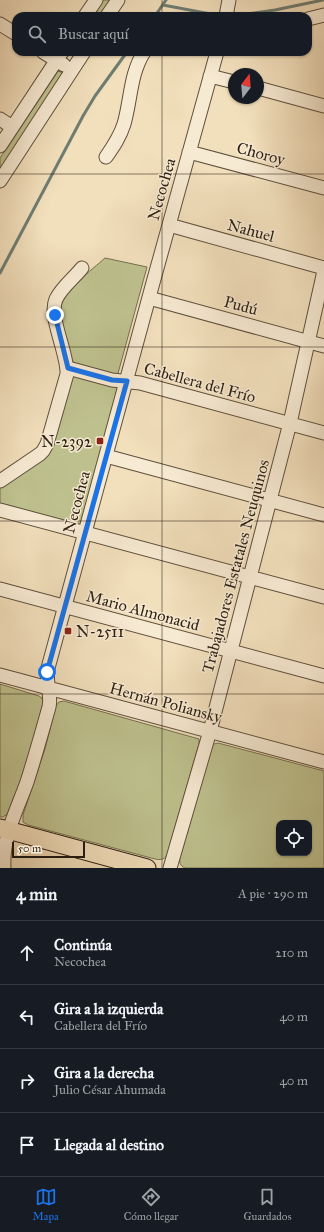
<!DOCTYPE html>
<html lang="es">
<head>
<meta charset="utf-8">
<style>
	:root { --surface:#171b24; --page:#242831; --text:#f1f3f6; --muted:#9ea1a6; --line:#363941; --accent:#1a73e8 }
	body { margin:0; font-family:"IM FELL Great Primer",serif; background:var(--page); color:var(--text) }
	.controls { position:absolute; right:12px; bottom:12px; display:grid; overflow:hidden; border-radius:8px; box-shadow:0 1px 3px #0004 }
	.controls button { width:36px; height:36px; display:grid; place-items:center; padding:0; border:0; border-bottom:1px solid var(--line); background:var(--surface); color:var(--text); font:20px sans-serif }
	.compass { position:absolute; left:228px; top:68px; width:36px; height:36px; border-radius:50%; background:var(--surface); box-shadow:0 1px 3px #0004; rotate:16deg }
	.scale { position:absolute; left:12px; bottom:10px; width:73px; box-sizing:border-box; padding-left:4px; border:2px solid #2c1f12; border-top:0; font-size:11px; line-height:14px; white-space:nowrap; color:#2c1f12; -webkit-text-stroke:3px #f7ead3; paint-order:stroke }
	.stop { position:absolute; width:12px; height:12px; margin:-9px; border:3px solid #1a73e8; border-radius:50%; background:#fff }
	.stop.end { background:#1a73e8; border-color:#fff; box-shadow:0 1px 4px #0008 }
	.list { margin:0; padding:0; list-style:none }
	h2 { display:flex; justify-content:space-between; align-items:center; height:52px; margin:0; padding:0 16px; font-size:17px }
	h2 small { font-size:13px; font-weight:400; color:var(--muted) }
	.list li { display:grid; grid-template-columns:26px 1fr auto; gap:12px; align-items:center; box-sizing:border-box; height:64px; padding:0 16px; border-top:1px solid var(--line) }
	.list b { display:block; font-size:15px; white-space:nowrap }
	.list p { margin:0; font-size:13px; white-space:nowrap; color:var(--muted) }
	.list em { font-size:13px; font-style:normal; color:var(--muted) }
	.icon { flex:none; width:22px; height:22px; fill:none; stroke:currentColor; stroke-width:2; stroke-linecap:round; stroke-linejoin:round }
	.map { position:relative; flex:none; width:324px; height:868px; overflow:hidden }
	.search { position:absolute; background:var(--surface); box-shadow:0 1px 3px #0004; left:12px; right:12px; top:12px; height:44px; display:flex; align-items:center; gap:10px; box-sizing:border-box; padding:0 14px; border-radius:12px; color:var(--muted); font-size:15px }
	.sheet { height:308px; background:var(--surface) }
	nav { display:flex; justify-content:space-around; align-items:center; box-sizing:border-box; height:56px; border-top:1px solid var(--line); background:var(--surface); font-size:11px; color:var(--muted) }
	nav a { display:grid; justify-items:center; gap:2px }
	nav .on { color:var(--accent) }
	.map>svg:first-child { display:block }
	.green { fill:#bec18e; stroke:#757050; fill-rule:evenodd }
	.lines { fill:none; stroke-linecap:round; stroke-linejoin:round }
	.stream { stroke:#6f7d72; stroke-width:3 }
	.minor-casing { stroke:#5e4f3c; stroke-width:15 }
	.major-casing { stroke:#2c1f12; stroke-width:19 }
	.minor { stroke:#f7ead3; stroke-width:13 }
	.major { stroke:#f2dfbc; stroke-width:17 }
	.route { stroke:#1a73e8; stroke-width:5 }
	.grid { fill:none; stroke:#2c1f12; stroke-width:1; stroke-opacity:0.55 }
	.poi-dot { fill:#8f2418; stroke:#f7ead3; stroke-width:1.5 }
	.labels { text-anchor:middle; stroke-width:3; stroke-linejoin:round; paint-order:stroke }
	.street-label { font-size:16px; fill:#2c1f12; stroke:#f7ead3 }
	.poi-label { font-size:16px; fill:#2c1f12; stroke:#f7ead3; text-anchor:end }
</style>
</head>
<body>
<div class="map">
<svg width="324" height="868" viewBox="0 0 324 868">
	<rect width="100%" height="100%" fill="#f2dfbc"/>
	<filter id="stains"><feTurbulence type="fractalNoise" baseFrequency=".005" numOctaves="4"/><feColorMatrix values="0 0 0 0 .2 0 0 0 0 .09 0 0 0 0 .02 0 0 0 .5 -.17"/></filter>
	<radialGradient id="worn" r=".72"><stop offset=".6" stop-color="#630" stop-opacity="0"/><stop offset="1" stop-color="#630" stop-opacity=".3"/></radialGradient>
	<path class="green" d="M102,0H111L100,16H92Z
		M58,71L61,72L62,74L0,171V158Z
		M105,258L147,267L117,377L77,366C68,358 67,347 65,335C63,327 60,317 61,308C63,290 92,270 105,258Z
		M70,374L119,387L80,528L0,506V485L49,452Z
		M0,684L39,696L42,698L43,703L29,757L9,813L3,817H0Z
		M64,701L199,739V744L167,855C164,860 160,860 155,859L28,825L23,822V815L45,749L56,706L59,702Z
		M218,743L324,771V868H185C180,866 179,862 180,857L212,746L214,744ZM279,823H309V853H279Z"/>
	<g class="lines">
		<path class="stream" d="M163,5L216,15
			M155,16L166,0
			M232,16L275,10L323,0
			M0,273L83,116L95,96L127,52"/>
		<g class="minor-casing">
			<path id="minor" d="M85,16L96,0
				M107,16L118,0
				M226,16L229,0
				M308,19L324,15
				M0,24L16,34
				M43,52L64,65
				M210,76L234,82
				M258,88L324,106
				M0,119L12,127
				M0,146L62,52
				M189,152L324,188
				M106,157C113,147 120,137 124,124C131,100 130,74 144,52
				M0,181L84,52
				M169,225L324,268
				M149,298L324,346
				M68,368L112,380L140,383L324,433
				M106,456L324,515
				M0,481L40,454L43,451L47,444L67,374C68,353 48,317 56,299C62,287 74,278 82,268
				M0,510L324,597
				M0,589L324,676
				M0,675L324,762
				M4,868C2,837 17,810 27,782C35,757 42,732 49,707C52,694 45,681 48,668L154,279L217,52
				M170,868L210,731L290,423L324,271"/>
		</g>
		<g class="major-casing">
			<path id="major" d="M0,828L147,868"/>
		</g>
		<use href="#minor" class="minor"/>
		<use href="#major" class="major"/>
	</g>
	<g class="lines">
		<path class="route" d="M47,672L127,381L112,380L68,368L55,315"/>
	</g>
	<path class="grid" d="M162,0V16M162,52V868M0,174H324M0,347H324M0,521H324M0,694H324"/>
	<g class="poi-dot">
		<rect x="96" y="437" width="8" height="8" rx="2"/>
		<rect x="64" y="627" width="8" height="8" rx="2"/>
	</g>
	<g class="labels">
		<g class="street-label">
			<text transform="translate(261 153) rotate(15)" y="6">Choroy</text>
			<text transform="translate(161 189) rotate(-74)" y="6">Necochea</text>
			<text transform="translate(251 230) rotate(15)" y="6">Nahuel</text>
			<text transform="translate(241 305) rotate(15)" y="6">Pudú</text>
			<text transform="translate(200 382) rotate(15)" y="6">Cabellera del Frío</text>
			<text transform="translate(76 502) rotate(-75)" y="6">Necochea</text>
			<text transform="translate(235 566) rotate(-75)" y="6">Trabajadores Estatales Neuquinos</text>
			<text transform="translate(143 610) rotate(15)" y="6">Mario Almonacid</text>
			<text transform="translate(166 702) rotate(15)" y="6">Hernán Poliansky</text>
		</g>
		<g class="poi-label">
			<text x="92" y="447">N-2392</text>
			<text x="76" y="637" text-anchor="start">N-2511</text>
		</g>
	</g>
	<rect width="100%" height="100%" filter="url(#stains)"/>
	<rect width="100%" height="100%" fill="url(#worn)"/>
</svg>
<div class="controls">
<button><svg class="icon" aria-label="locate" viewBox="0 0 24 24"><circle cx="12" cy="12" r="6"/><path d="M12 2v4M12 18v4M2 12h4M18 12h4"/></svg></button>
</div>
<svg class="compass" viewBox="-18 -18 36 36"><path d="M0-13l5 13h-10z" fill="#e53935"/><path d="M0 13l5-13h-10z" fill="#9ea1a6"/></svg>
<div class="scale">50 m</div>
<div class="stop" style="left:47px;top:672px"></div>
<div class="stop end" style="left:55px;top:315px"></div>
<div class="search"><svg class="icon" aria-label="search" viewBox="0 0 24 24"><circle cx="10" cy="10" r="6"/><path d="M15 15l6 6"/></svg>Buscar aquí</div>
</div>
<section class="sheet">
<h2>4 min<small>A pie · 290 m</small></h2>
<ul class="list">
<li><svg class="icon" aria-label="ahead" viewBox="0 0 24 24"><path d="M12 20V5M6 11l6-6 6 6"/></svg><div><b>Continúa</b><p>Necochea</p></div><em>210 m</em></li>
<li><svg class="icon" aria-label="left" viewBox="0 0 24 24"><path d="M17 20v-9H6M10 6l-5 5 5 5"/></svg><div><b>Gira a la izquierda</b><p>Cabellera del Frío</p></div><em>40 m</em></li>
<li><svg class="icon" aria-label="right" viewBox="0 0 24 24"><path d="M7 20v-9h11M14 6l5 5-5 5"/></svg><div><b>Gira a la derecha</b><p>Julio César Ahumada</p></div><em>40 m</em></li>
<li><svg class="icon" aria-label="arrive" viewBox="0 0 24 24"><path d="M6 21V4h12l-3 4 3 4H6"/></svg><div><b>Llegada al destino</b></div></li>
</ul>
</section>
<nav>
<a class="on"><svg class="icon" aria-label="map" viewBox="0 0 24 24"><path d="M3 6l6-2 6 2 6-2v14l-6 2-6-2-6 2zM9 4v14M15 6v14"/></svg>Mapa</a>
<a><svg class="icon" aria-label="directions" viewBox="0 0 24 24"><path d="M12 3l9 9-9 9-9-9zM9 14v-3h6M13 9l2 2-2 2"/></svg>Cómo llegar</a>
<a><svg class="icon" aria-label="saved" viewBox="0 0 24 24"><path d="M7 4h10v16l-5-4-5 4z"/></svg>Guardados</a>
</nav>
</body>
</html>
